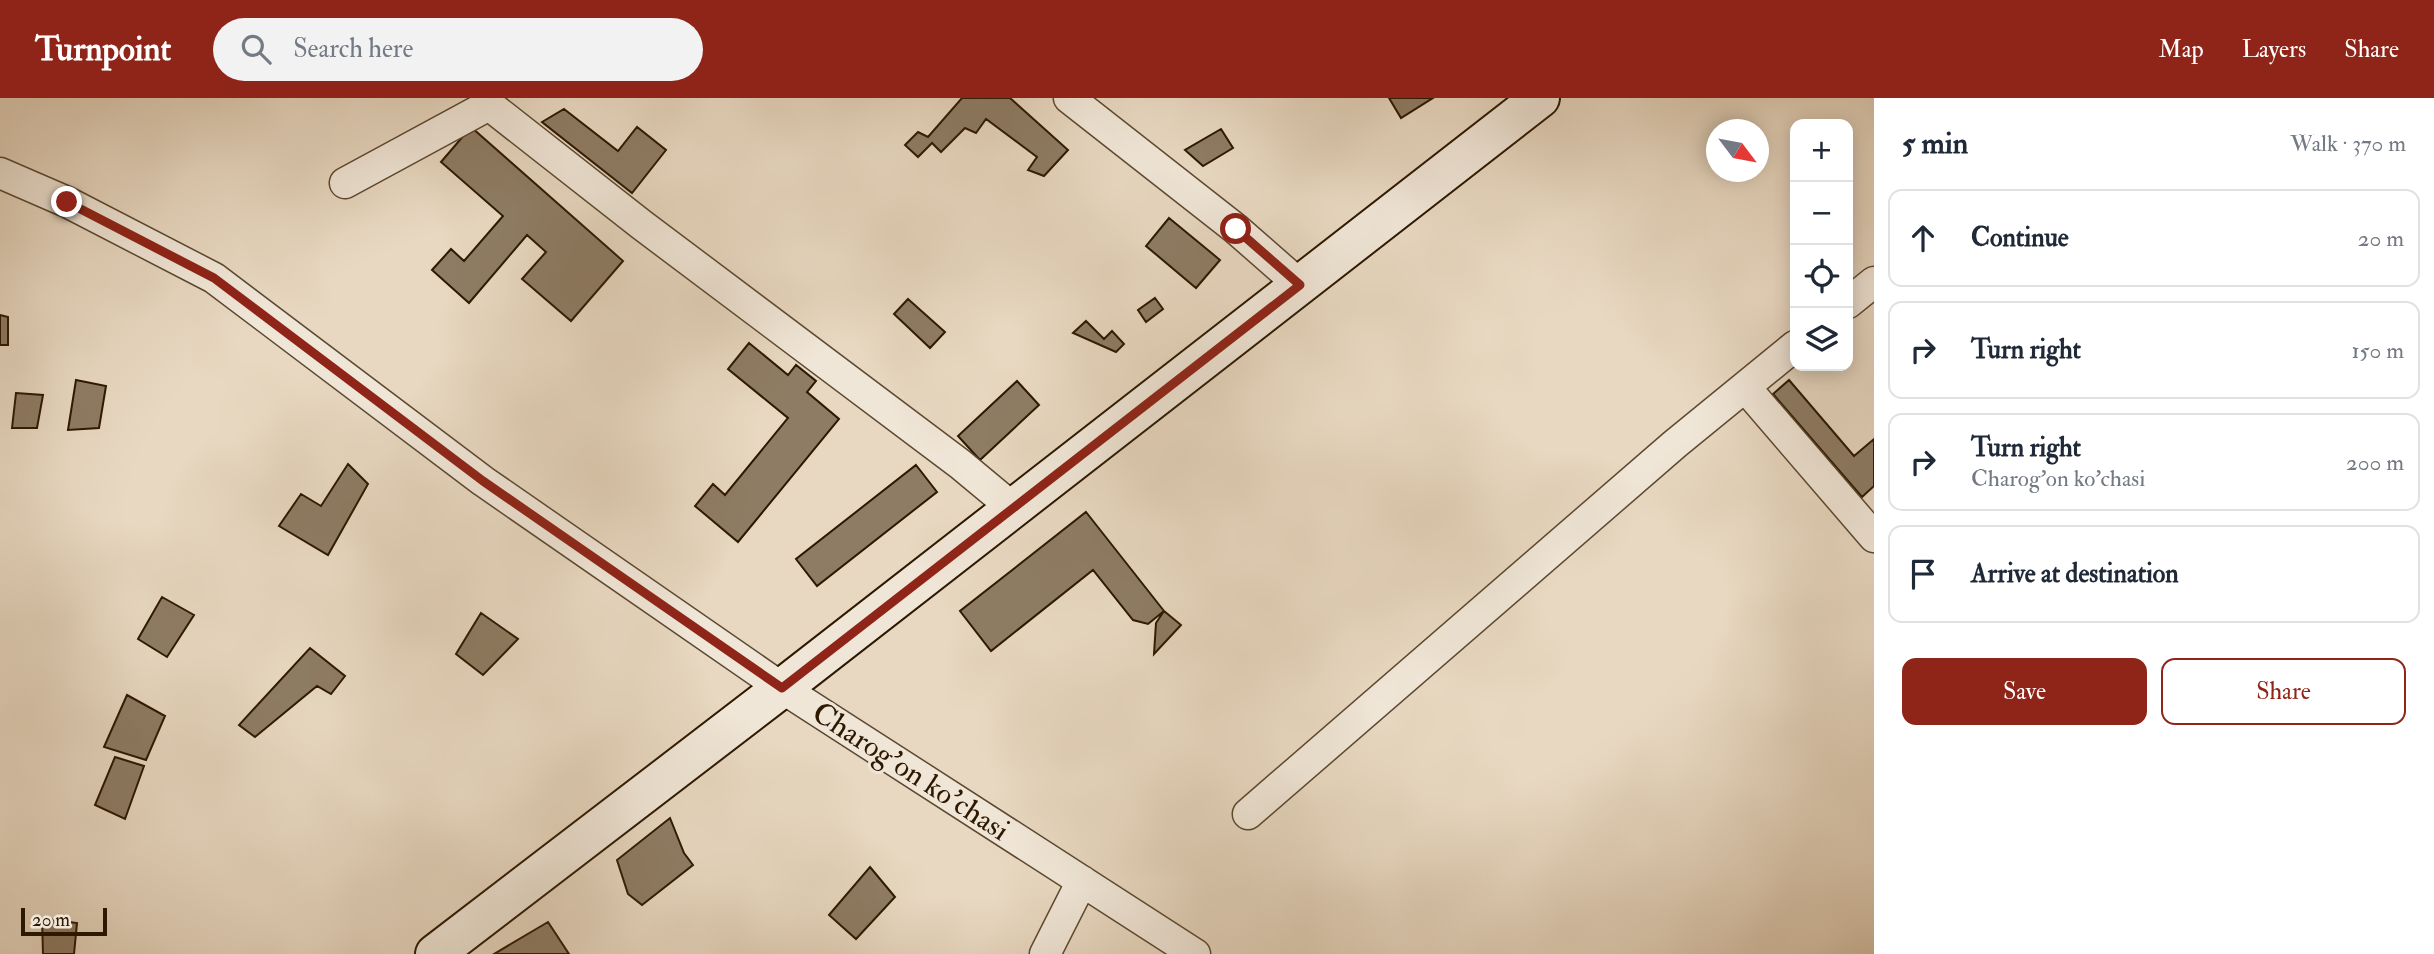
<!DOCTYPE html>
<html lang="en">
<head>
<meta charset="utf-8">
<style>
	:root { --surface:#fff; --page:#f2f2f3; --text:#1f2937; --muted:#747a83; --line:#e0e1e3; --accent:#8f2418 }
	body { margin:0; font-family:"IM FELL Double Pica",serif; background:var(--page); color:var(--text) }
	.controls { position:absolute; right:21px; top:21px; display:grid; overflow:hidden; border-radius:14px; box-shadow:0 4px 18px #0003 }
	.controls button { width:63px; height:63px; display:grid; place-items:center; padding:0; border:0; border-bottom:2px solid var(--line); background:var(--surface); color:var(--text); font:35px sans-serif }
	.compass { position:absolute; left:1706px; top:21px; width:63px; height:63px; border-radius:50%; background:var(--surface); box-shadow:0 4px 18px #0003; rotate:122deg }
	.scale { position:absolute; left:21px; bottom:18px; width:86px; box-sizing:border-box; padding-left:7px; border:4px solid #2d1800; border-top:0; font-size:19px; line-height:24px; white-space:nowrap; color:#2d1800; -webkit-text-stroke:5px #f0e6d7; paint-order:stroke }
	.stop { position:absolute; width:21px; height:21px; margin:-16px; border:5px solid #8f2418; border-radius:50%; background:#fff }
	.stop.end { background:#8f2418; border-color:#fff; box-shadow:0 2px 7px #0008 }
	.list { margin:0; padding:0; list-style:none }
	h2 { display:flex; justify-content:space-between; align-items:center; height:91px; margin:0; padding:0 28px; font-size:30px }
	h2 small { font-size:23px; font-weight:400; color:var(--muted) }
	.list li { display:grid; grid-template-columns:46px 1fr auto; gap:21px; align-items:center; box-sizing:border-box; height:98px; margin:0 14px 14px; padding:0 14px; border:2px solid var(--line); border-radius:14px }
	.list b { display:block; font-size:26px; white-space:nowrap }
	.list p { margin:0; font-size:23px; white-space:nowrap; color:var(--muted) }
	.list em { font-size:23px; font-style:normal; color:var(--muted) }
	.actions { display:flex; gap:14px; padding:21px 28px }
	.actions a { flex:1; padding:16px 0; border:2px solid var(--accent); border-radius:14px; text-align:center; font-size:24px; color:var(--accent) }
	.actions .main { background:var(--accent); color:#fff }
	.icon { flex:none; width:38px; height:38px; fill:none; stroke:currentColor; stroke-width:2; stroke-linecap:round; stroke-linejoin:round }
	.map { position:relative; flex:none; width:1874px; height:856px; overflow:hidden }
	header { display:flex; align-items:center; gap:42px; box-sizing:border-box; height:98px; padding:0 35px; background:var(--accent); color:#fff }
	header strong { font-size:33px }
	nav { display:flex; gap:38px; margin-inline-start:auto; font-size:24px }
	.search { width:490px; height:63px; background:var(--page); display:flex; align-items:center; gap:18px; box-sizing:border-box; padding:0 24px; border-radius:38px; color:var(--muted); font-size:26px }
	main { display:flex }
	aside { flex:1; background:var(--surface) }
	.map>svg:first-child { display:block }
	.building { fill:#8e7c64; stroke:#2d1800; stroke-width:2 }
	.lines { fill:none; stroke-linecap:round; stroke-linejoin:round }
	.minor-casing { stroke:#5c4830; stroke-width:33 }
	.secondary-casing { stroke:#2d1800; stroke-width:42 }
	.minor { stroke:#f0e6d7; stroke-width:30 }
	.secondary { stroke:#f0e6d7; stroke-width:38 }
	.route { stroke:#8f2418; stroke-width:9 }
	.labels { text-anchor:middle; stroke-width:6; stroke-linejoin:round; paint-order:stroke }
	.street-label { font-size:30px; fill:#2d1800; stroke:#f0e6d7 }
</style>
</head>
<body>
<header>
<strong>Turnpoint</strong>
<div class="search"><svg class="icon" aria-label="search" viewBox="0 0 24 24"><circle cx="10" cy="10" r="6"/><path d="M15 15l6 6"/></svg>Search here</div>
<nav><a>Map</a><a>Layers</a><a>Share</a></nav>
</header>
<main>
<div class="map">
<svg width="1874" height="856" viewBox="0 0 1874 856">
	<rect width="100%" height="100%" fill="#e8d8c1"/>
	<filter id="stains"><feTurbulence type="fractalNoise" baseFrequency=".00286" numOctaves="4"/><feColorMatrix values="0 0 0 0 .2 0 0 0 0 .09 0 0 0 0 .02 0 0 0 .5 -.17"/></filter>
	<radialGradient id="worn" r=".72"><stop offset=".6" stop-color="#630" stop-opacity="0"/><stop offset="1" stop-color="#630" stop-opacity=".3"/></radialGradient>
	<path class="building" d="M962,0H1010L1068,52L1044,78L1028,72L1037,59L986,21L976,35L965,30L941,54L932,45L918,59L905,47L918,34L928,39Z
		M1389,0H1433L1401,20Z
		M564,11L618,53L637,29L666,52L632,95L542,24Z
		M471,29L623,163L571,223L522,181L546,154L527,137L469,205L432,172L451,151L464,163L503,118L441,64Z
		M1221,31L1233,50L1203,68L1185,52Z
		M1169,120L1220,162L1196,190L1146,148Z
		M1155,200L1163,211L1146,224L1138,212Z
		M908,201L945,234L930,250L894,216Z
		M0,217L8,219V247H0Z
		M1086,223L1104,241L1112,233L1124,246L1116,254L1073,235Z
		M749,245L788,277L796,267L816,283L807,294L839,321L738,444L695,408L713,386L725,397L788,320L728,271Z
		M76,282L106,288L99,330L68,332Z
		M1789,282L1854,358L1874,341V388L1862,399L1773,296Z
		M1017,283L1039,307L980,362L958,338Z
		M16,295L43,297L37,330H12Z
		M348,366L368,386L328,457L279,428L301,396L321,408Z
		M916,367L937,394L817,488L796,461Z
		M1086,414L1164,513L1148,526L1133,522L1093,472L991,553L960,513Z
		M162,499L194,517L167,559L138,541Z
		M1164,513L1181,527L1154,556L1156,525Z
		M481,515L518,541L483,577L456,556Z
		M310,550L345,578L331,596L317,588L255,639L239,627Z
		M127,597L165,618L146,662L104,649Z
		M115,659L144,668L125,721L95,707Z
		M670,720L684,755L693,767L642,807L628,796L617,762Z
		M870,769L895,799L856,841L829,817Z
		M42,820L77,825L74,856H43Z
		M548,824L569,856H494Z"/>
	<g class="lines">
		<g class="minor-casing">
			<path id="minor" d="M1069,0L1236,131L1300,187
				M0,75L67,104L214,180L483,383L782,590L1195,856
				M345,85L489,7L642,127L960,366L1013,410
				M1848,205L1874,184
				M1745,289L1874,439
				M1248,716L1675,346L1795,248
				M1045,856L1082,783"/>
		</g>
		<g class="secondary-casing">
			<path id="secondary" d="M435,856L782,590L1540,0"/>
		</g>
		<use href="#minor" class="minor"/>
		<use href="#secondary" class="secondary"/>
	</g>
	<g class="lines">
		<path class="route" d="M67,104L214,180L483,383L782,590L1300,187L1236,131"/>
	</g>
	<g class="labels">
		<g class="street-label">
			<text transform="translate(911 673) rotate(33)" y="10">Charog'on ko'chasi</text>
		</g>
	</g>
	<rect width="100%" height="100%" filter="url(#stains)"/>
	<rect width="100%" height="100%" fill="url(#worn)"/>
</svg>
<div class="controls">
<button>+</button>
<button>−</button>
<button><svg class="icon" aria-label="locate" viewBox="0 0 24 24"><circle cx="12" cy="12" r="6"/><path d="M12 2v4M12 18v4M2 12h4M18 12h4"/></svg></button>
<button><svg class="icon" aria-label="layers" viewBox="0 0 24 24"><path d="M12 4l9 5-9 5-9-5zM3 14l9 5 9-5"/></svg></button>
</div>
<svg class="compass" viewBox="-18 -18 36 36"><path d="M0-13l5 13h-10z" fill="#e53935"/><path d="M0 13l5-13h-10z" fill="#747a83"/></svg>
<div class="scale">20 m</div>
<div class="stop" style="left:1236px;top:131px"></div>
<div class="stop end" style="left:67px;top:104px"></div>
</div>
<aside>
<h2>5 min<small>Walk · 370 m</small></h2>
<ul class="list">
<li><svg class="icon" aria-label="ahead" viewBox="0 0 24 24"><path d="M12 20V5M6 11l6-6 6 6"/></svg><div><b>Continue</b></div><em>20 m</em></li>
<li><svg class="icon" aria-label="right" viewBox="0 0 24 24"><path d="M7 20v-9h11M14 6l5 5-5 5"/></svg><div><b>Turn right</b></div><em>150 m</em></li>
<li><svg class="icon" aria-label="right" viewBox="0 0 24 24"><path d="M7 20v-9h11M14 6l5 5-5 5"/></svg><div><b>Turn right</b><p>Charog'on ko'chasi</p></div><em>200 m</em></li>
<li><svg class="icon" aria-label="arrive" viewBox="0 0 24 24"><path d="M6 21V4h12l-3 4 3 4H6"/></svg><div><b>Arrive at destination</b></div></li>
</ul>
<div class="actions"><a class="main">Save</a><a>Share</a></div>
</aside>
</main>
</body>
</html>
